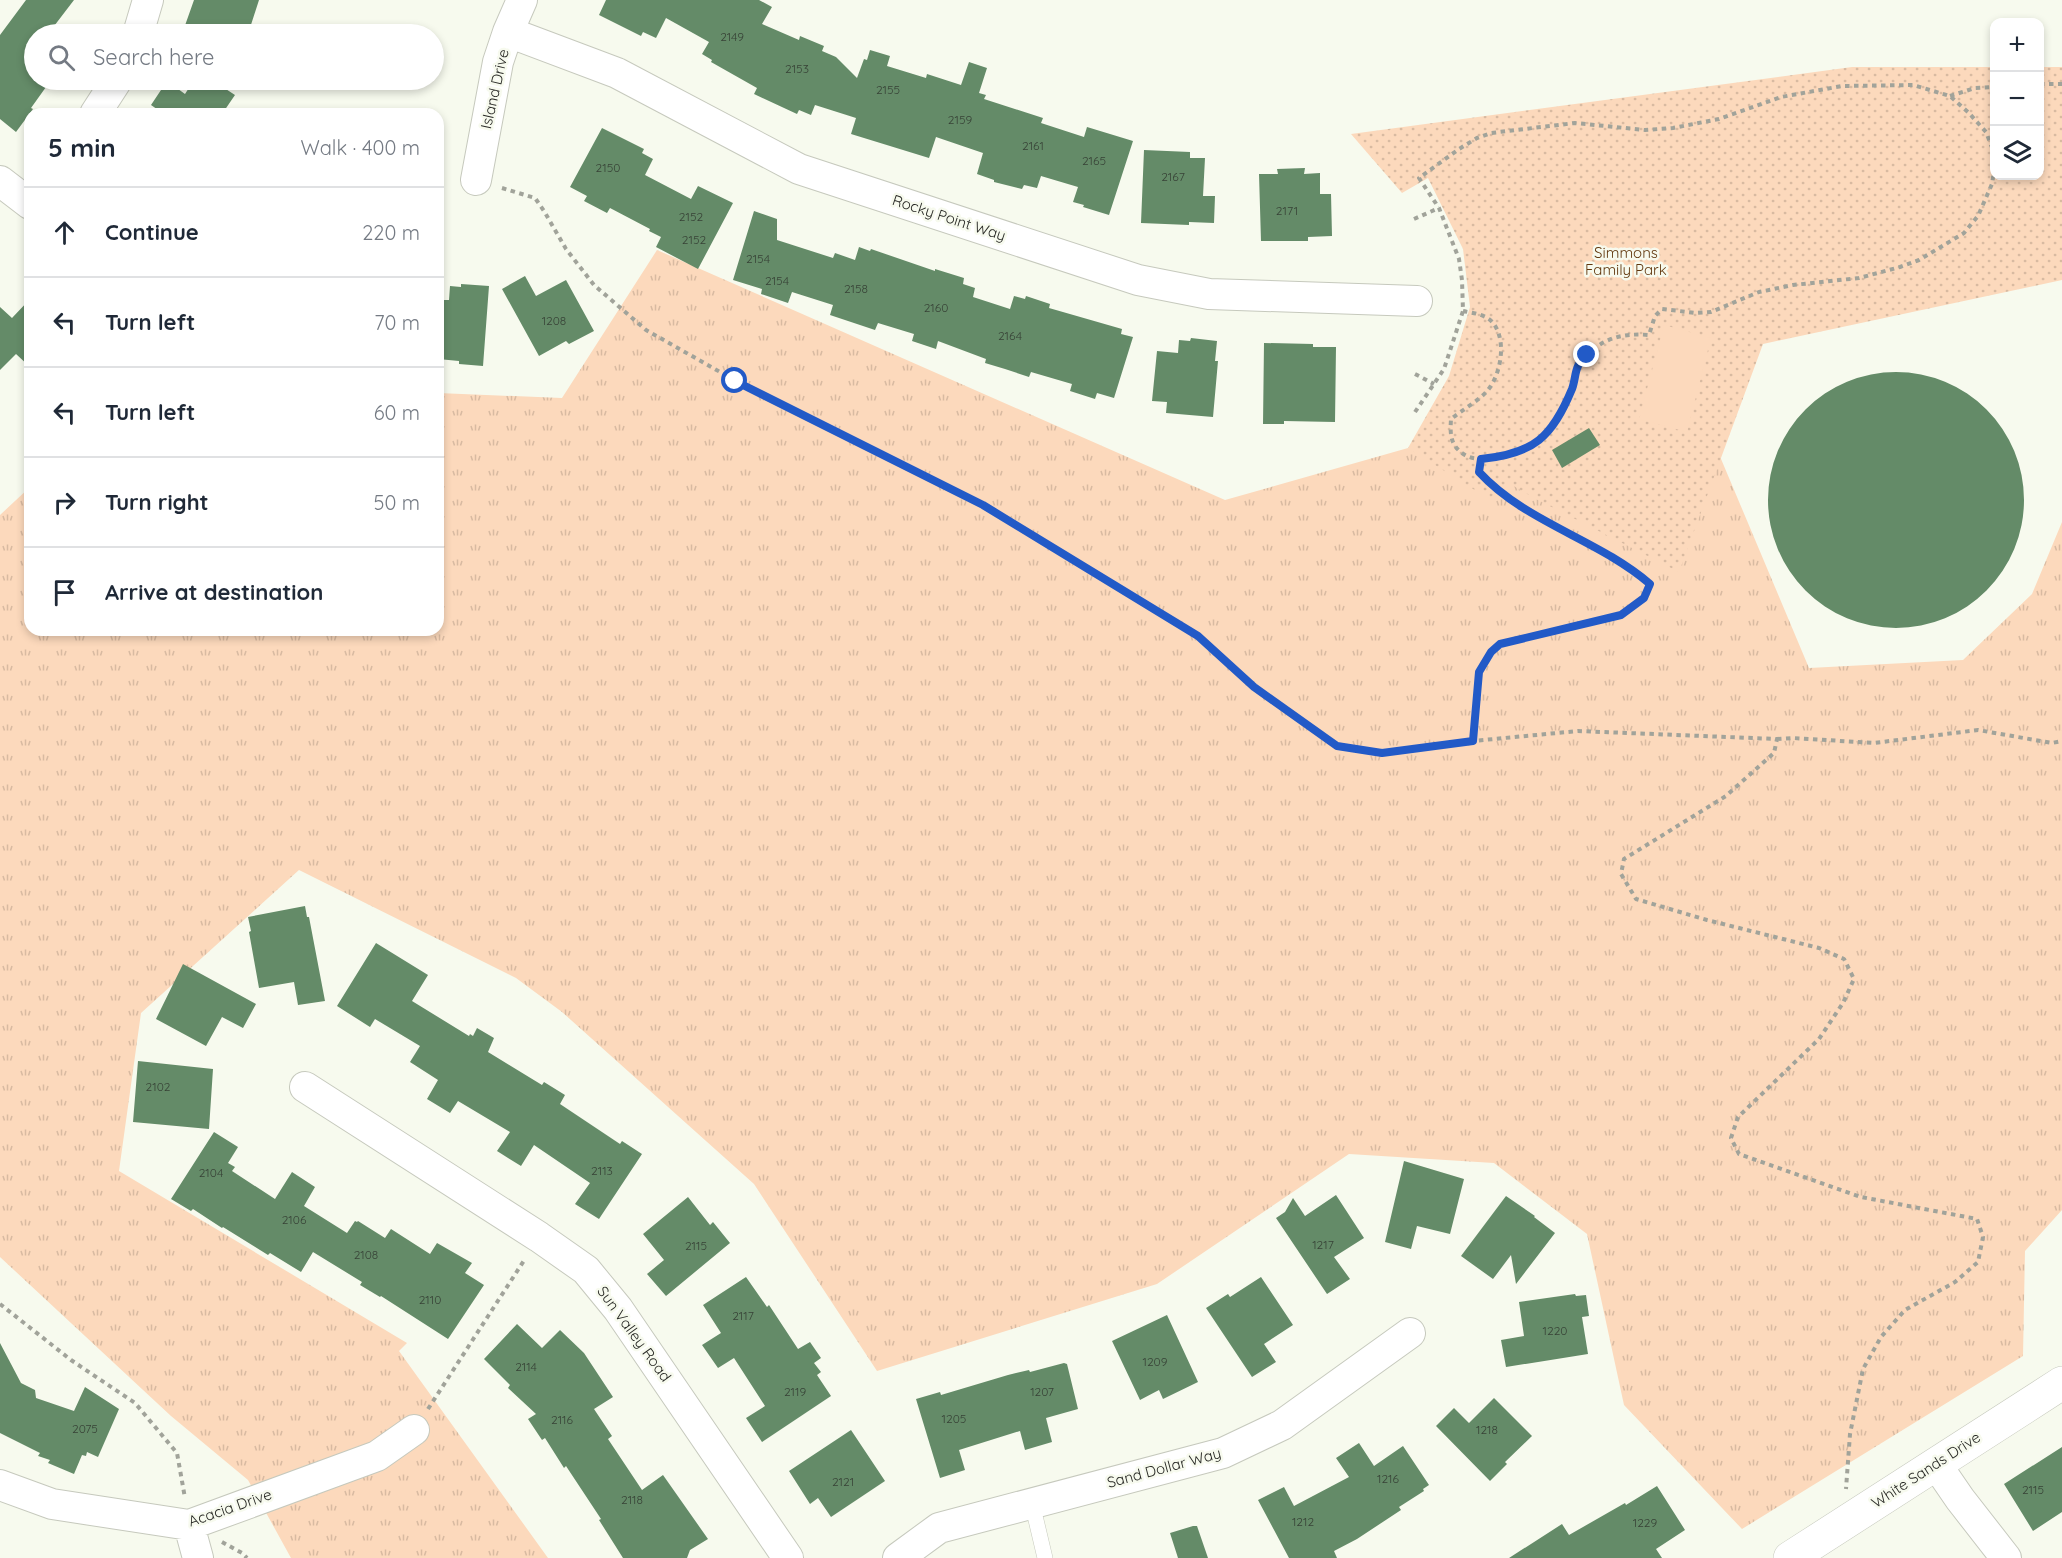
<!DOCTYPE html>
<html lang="en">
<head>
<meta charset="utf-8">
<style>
	:root { --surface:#fff; --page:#f6f6f7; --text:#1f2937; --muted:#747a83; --line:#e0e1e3 }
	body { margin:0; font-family:Quicksand,sans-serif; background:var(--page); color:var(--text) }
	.controls { position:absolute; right:18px; top:18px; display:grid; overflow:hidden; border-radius:12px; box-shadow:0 3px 9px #0003 }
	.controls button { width:54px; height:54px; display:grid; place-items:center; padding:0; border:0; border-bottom:2px solid var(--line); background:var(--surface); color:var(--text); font:30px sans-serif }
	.stop { position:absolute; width:18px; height:18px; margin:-14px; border:4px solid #225ac7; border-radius:50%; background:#fff }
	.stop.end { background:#225ac7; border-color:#fff; box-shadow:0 2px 6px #0008 }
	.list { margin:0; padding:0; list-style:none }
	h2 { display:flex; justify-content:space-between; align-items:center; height:78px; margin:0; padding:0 24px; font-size:26px }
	h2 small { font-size:20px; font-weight:400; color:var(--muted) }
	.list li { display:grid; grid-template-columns:39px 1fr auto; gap:18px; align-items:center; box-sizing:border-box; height:90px; padding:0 24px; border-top:2px solid var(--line) }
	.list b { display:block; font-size:22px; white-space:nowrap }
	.list em { font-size:20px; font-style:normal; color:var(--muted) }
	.icon { flex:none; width:33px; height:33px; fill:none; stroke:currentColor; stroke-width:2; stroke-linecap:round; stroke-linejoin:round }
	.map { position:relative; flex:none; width:2062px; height:1558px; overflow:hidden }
	.search { position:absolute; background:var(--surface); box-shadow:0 3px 9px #0003; left:24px; top:24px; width:420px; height:66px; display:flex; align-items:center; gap:15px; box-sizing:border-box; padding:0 21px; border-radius:33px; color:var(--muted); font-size:22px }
	.panel { position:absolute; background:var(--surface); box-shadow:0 3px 9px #0003; left:24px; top:108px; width:420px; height:528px; border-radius:18px }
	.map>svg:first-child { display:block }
	.grass { fill:url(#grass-tufts) }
	.park { fill:url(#park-dots) }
	.pitch { fill:#fcd9bc }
	.building { fill:#648b68 }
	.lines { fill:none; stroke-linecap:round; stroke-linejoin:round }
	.service-casing { stroke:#c6c9bd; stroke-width:16 }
	.minor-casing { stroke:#c6c9bd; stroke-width:32 }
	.tertiary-casing { stroke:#c6c9bd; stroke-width:34 }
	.path { stroke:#a1a39a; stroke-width:4; stroke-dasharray:4.5 4.5; stroke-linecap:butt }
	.service { stroke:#fff; stroke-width:15 }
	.minor { stroke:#fff; stroke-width:30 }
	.tertiary { stroke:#fff; stroke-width:33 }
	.route { stroke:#225ac7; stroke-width:8 }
	.labels { text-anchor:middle; stroke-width:5; stroke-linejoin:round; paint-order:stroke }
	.number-label { font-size:12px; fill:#374236 }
	.street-label { font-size:15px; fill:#282925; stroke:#f7faee }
	.park-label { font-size:15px; fill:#61370d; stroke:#f7faee }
</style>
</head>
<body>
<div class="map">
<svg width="2062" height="1558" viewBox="0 0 2062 1558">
	<defs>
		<pattern id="grass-tufts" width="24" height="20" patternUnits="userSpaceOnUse" patternTransform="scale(1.5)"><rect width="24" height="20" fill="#fcd9bc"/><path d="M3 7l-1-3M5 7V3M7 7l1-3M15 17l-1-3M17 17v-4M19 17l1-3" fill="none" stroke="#d8baa1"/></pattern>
		<pattern id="park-dots" width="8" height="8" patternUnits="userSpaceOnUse" patternTransform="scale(1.5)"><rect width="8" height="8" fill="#fcd9bc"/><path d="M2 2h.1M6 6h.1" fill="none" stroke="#d8baa1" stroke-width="1.8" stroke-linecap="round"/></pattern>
	</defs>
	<rect width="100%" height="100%" fill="#f7faee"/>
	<path class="grass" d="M657,250L1225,500L1408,448L1499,471L1716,447L1809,668L1963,660L2032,594L2062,522V1210L2025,1251L2023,1356L1742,1529L1624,1405L1587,1234L1494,1163L1349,1154L1157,1284L877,1371L754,1184L562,1012L516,978L299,870L141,1013L119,1171L407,1343L399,1351L548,1558H291L248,1480L171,1416L0,1257V515L30,487V630H438V393L562,398Z"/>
	<path class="park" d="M1852,67H1994V176H2040V67H2062V280L1763,344L1679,572L1534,498L1507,482L1489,499L1408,448L1449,376L1470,307L1463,249L1428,178L1402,193L1351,134Z"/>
	<path class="pitch" d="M1664,325L1711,338L1687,432L1639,419Z"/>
	<path class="building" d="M26,0H74L48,34H34V80H51L31,108L33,109L16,132L0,119V35Z
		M194,0H259L248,34H182Z
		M606,0H759L772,7L762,24L799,40L800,36L824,46L822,51L836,57L857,78L864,59L867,60L870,50L890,56L887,66L926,78L927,74L961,85L969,62L987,68L979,93L986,95L984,99L1043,118L1041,123L1084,137L1087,127L1133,141L1109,215L1083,207L1084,205L1073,202L1078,187L1041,176L1037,188L1024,185L1022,189L994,182V180L977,174L983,153L936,137L929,158L851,134L856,118L815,105L811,115L799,110L797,114L754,94L757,88L711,62L712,60L702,54L709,42L666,18L656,38L643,32L641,36L599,15Z
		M194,80H212L235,95L222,114H164L151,105L167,81L185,94Z
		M602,128L644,149L642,153L653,159L645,175L691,199L698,186L733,203L698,269L656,247L661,237L649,231L650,229L610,208L607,213L584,201L587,196L570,187Z
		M1144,150L1190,152V158H1205L1203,196H1215L1214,223L1189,222V225L1141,223Z
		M1305,168L1304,174L1320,173V194H1331L1332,236L1308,237V241H1261L1259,174H1278L1277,169Z
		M754,211L777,219V240L833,258L835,253L855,260L859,247L870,251L871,249L935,271V269L964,278L963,284L975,288L973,297L1010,309L1014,296L1025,299L1026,296L1050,304L1049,308L1122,329L1121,334L1133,337L1114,398L1097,393L1095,399L1070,391L1072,384L1031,372L1029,377L1005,369L985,363L986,359L938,341L936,349L912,341L914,334L878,323L875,330L830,315L833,305L792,292L788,303L761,294L762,289L733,280Z
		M525,276L536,296L566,280L594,331L569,344L566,341L539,356L502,289Z
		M461,284L489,286L483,366L459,364V361L438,359V300H449L450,286L461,287Z
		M30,299V367L16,354L0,370V307L12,318Z
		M1191,338L1217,341L1215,361H1218L1213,417L1166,413L1167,402L1152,401L1157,351L1178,353L1179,340L1190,341Z
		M1264,343L1313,344V347H1336L1335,422L1284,421V424H1263Z
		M1768 500a128 128 0 1 1 256 0a128 128 0 1 1-256 0Z
		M1589,428L1600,445L1562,468L1552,450Z
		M305,906L307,917H309L325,1001L298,1005L294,982L259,988L249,932L251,931L248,917Z
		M376,943L428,975L412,1001L469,1036L470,1034L473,1036L477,1028L494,1038L488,1052L542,1085L544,1082L565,1095L560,1104L620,1144L622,1141L642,1154L599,1219L575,1204L590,1183L534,1145L521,1166L497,1151L510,1132L458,1101L450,1113L427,1099L438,1080L410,1062L420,1046L375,1019L370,1027L337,1006Z
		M183,964L256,1004L243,1028L222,1017L206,1046L156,1019Z
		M138,1061L213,1069L209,1129L133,1122Z
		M214,1132L238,1147L228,1163L235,1167L232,1171L275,1199L292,1172L315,1187L304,1206L347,1233L355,1221L357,1222L358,1221L385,1238L391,1229L430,1254L437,1243L472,1263L465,1273L484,1285L448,1339L381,1296L380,1297L360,1285L362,1282L313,1252L301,1272L270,1253L268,1255L223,1227L222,1228L193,1209L191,1211L171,1199Z
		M1404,1161L1464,1179L1450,1234L1417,1226L1411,1249L1385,1242Z
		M1336,1195L1364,1238L1334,1257L1350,1279L1327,1294L1276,1218L1285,1212L1293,1198L1305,1216Z
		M1506,1196L1535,1216L1534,1217L1555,1233L1516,1284L1511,1255L1493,1279L1461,1256Z
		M688,1197L710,1225L713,1222L730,1243L666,1296L647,1274L664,1260L643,1234Z
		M746,1277L767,1307L769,1305L798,1349L810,1342L821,1358L814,1363L821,1372L817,1375L831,1396L762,1442L746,1418L765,1406L734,1358L718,1368L702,1345L721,1333L703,1305Z
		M1261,1277L1293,1325L1264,1344L1276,1362L1252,1377L1206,1308L1228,1294L1230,1297Z
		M1575,1294L1576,1296L1586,1295L1589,1316L1582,1317L1588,1354L1506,1367L1501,1340L1524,1336L1519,1302Z
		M1167,1315L1198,1382L1163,1399L1159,1390L1140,1400L1112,1341Z
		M517,1324L542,1348L560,1330L584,1353L613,1397L594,1409L612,1436L608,1439L642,1490L663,1475L708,1539L690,1550L687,1558H623L599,1520L601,1519L566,1466L564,1468L545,1438L542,1440L528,1419L536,1414L508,1388L510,1385L484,1359Z
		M0,1343L21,1383L35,1390L36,1398L74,1411L85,1387L119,1409L98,1457L87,1452L86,1456L82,1455L74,1474L48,1463L50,1460L38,1456L40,1453L0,1433Z
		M1064,1363L1067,1364L1078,1409L1046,1418L1052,1442L1025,1450L1020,1431L959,1450L965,1470L940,1478L916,1399L940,1392L941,1395L1008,1375L1029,1370L1030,1372Z
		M1494,1398L1532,1436L1505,1462L1507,1464L1490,1481L1436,1426L1454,1408L1469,1423Z
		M851,1430L885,1481L831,1517L818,1498L810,1504L789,1471Z
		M1359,1443L1374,1466L1403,1446L1429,1485L1423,1489L1424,1491L1399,1507L1401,1510L1357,1539L1334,1551L1337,1558H1289L1258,1500L1284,1487L1294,1506L1349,1477L1336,1458Z
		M2062,1447V1512L2033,1531L2004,1484Z
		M1657,1486L1685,1530L1656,1549L1662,1558H1509L1562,1524L1569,1535L1625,1503L1626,1505Z
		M1193,1526H1197L1208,1558H1178L1170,1533Z"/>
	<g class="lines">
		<g class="service-casing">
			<path id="service" d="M1032,1503L1045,1558"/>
		</g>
		<g class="minor-casing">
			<path id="minor" d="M508,32L617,73L799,169L1138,280L1209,294L1417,301
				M138,34L148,0
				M95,114L117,80
				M476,180L498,62L508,32L522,0
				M0,181L30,204
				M305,1087L539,1237L586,1270L618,1309L788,1558
				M1936,1464L1960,1499L2006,1558
				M0,1485L52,1504L189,1525L377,1456L414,1430
				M189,1525L198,1558
				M898,1558L939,1528L1223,1453L1282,1425L1410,1333"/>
		</g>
		<g class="tertiary-casing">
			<path id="tertiary" d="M1790,1558L2062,1383"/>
		</g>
		<path class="path" d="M2040,84H2062
			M1950,96L1975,88L1994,87
			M502,188L535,198L544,211L566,249L594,285L646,330L736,381L983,505L1198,636L1254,687L1337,746L1382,753L1473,741L1578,731L1777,739L1774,753L1726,796L1624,859L1621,874L1636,899L1707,920L1819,948L1844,959L1854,979L1843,1003L1819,1039L1738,1117L1731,1138L1739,1154L1861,1197L1977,1219L1983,1237L1978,1262L1955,1282L1905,1310L1881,1337L1863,1369L1850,1434L1846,1489
			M1414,219L1439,208
			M1463,311C1472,313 1486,314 1493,323C1507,340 1501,374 1488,390C1480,400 1462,410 1451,419C1450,434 1450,446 1465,455C1475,461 1489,458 1501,457C1538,453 1563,417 1574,383C1577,372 1578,364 1587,355C1605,337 1625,333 1649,335L1655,316L1662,309L1696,313L1711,312L1759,292L1793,285L1859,278L1900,267L1919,260L1964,233L1978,216L1992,184L1994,171
			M1415,374L1434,384
			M1415,412L1444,369L1463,311L1462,280L1459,259L1439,208L1419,178L1459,149L1477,138L1491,133L1575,123L1645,130L1673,128L1719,119L1781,97L1842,86L1913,85L1950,96L1968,112L1986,132L1993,150L1994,161
			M1777,739L1793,738L1874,743L1978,730L2052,743L2062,741
			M1473,741L1479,672L1491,652L1500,644L1621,615L1644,598L1650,584L1632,569L1512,502L1479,472L1481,459
			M0,1304L71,1360L135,1403L177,1453L185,1498
			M428,1409L525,1259
			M222,1542L242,1553L247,1558"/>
		<use href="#service" class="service"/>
		<use href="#minor" class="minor"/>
		<use href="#tertiary" class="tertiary"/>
	</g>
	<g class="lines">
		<path class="route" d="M735,381L983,505L1198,636L1254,687L1337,746L1382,753L1473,741L1479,672L1491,652L1500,644L1621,615L1644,598L1650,584C1598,539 1526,523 1479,472L1481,459C1534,454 1552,437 1572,389C1575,381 1575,372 1578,366C1580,362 1584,358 1587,355"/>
	</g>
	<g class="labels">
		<g class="number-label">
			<text x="732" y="41">2149</text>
			<text x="797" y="73">2153</text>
			<text x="888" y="94">2155</text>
			<text x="960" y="124">2159</text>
			<text x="1033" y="150">2161</text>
			<text x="1094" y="165">2165</text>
			<text x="608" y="172">2150</text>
			<text x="1173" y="181">2167</text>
			<text x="1287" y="215">2171</text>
			<text x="691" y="221">2152</text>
			<text x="694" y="244">2152</text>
			<text x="758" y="263">2154</text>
			<text x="777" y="285">2154</text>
			<text x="856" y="293">2158</text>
			<text x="936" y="312">2160</text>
			<text x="554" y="325">1208</text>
			<text x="1010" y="340">2164</text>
			<text x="158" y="1091">2102</text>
			<text x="602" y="1175">2113</text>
			<text x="211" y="1177">2104</text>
			<text x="294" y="1224">2106</text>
			<text x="1323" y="1249">1217</text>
			<text x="696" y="1250">2115</text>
			<text x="366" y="1259">2108</text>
			<text x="430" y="1304">2110</text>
			<text x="743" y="1320">2117</text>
			<text x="1555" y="1335">1220</text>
			<text x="1155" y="1366">1209</text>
			<text x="526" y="1371">2114</text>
			<text x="795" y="1396">2119</text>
			<text x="1042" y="1396">1207</text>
			<text x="954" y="1423">1205</text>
			<text x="562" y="1424">2116</text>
			<text x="85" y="1433">2075</text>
			<text x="1487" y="1434">1218</text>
			<text x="1388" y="1483">1216</text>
			<text x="843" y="1486">2121</text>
			<text x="2033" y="1494">2115</text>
			<text x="632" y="1504">2118</text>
			<text x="1303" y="1526">1212</text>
			<text x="1645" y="1527">1229</text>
		</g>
		<g class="street-label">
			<text transform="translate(495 89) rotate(-77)" y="5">Island Drive</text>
			<text transform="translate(949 218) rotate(18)" y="5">Rocky Point Way</text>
			<text transform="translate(634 1334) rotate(54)" y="5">Sun Valley Road</text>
			<text transform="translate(1164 1468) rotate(-15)" y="5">Sand Dollar Way</text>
			<text transform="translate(1926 1470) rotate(-33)" y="5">White Sands Drive</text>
			<text transform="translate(230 1508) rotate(-19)" y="5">Acacia Drive</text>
		</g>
		<g class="park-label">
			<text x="1626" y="258">Simmons<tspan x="1626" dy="17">Family Park</tspan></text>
		</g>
	</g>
</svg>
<div class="controls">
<button>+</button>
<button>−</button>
<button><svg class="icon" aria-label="layers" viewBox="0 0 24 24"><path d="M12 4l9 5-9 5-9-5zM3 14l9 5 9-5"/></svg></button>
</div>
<div class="stop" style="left:735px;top:381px"></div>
<div class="stop end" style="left:1587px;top:355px"></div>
<div class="search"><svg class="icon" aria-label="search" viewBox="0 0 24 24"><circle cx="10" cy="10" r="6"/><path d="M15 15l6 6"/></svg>Search here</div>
<section class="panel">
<h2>5 min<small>Walk · 400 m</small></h2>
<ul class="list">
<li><svg class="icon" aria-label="ahead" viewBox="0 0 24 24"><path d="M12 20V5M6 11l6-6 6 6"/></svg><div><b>Continue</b></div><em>220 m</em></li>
<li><svg class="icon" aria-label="left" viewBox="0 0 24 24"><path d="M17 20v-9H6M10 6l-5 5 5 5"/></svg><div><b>Turn left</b></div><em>70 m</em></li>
<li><svg class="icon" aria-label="left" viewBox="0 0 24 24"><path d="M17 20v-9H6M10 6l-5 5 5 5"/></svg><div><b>Turn left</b></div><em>60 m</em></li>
<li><svg class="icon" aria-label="right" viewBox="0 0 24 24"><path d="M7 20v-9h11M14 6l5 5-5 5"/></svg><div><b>Turn right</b></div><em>50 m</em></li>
<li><svg class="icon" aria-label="arrive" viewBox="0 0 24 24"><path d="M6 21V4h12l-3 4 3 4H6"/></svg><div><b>Arrive at destination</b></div></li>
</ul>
</section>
</div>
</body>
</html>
